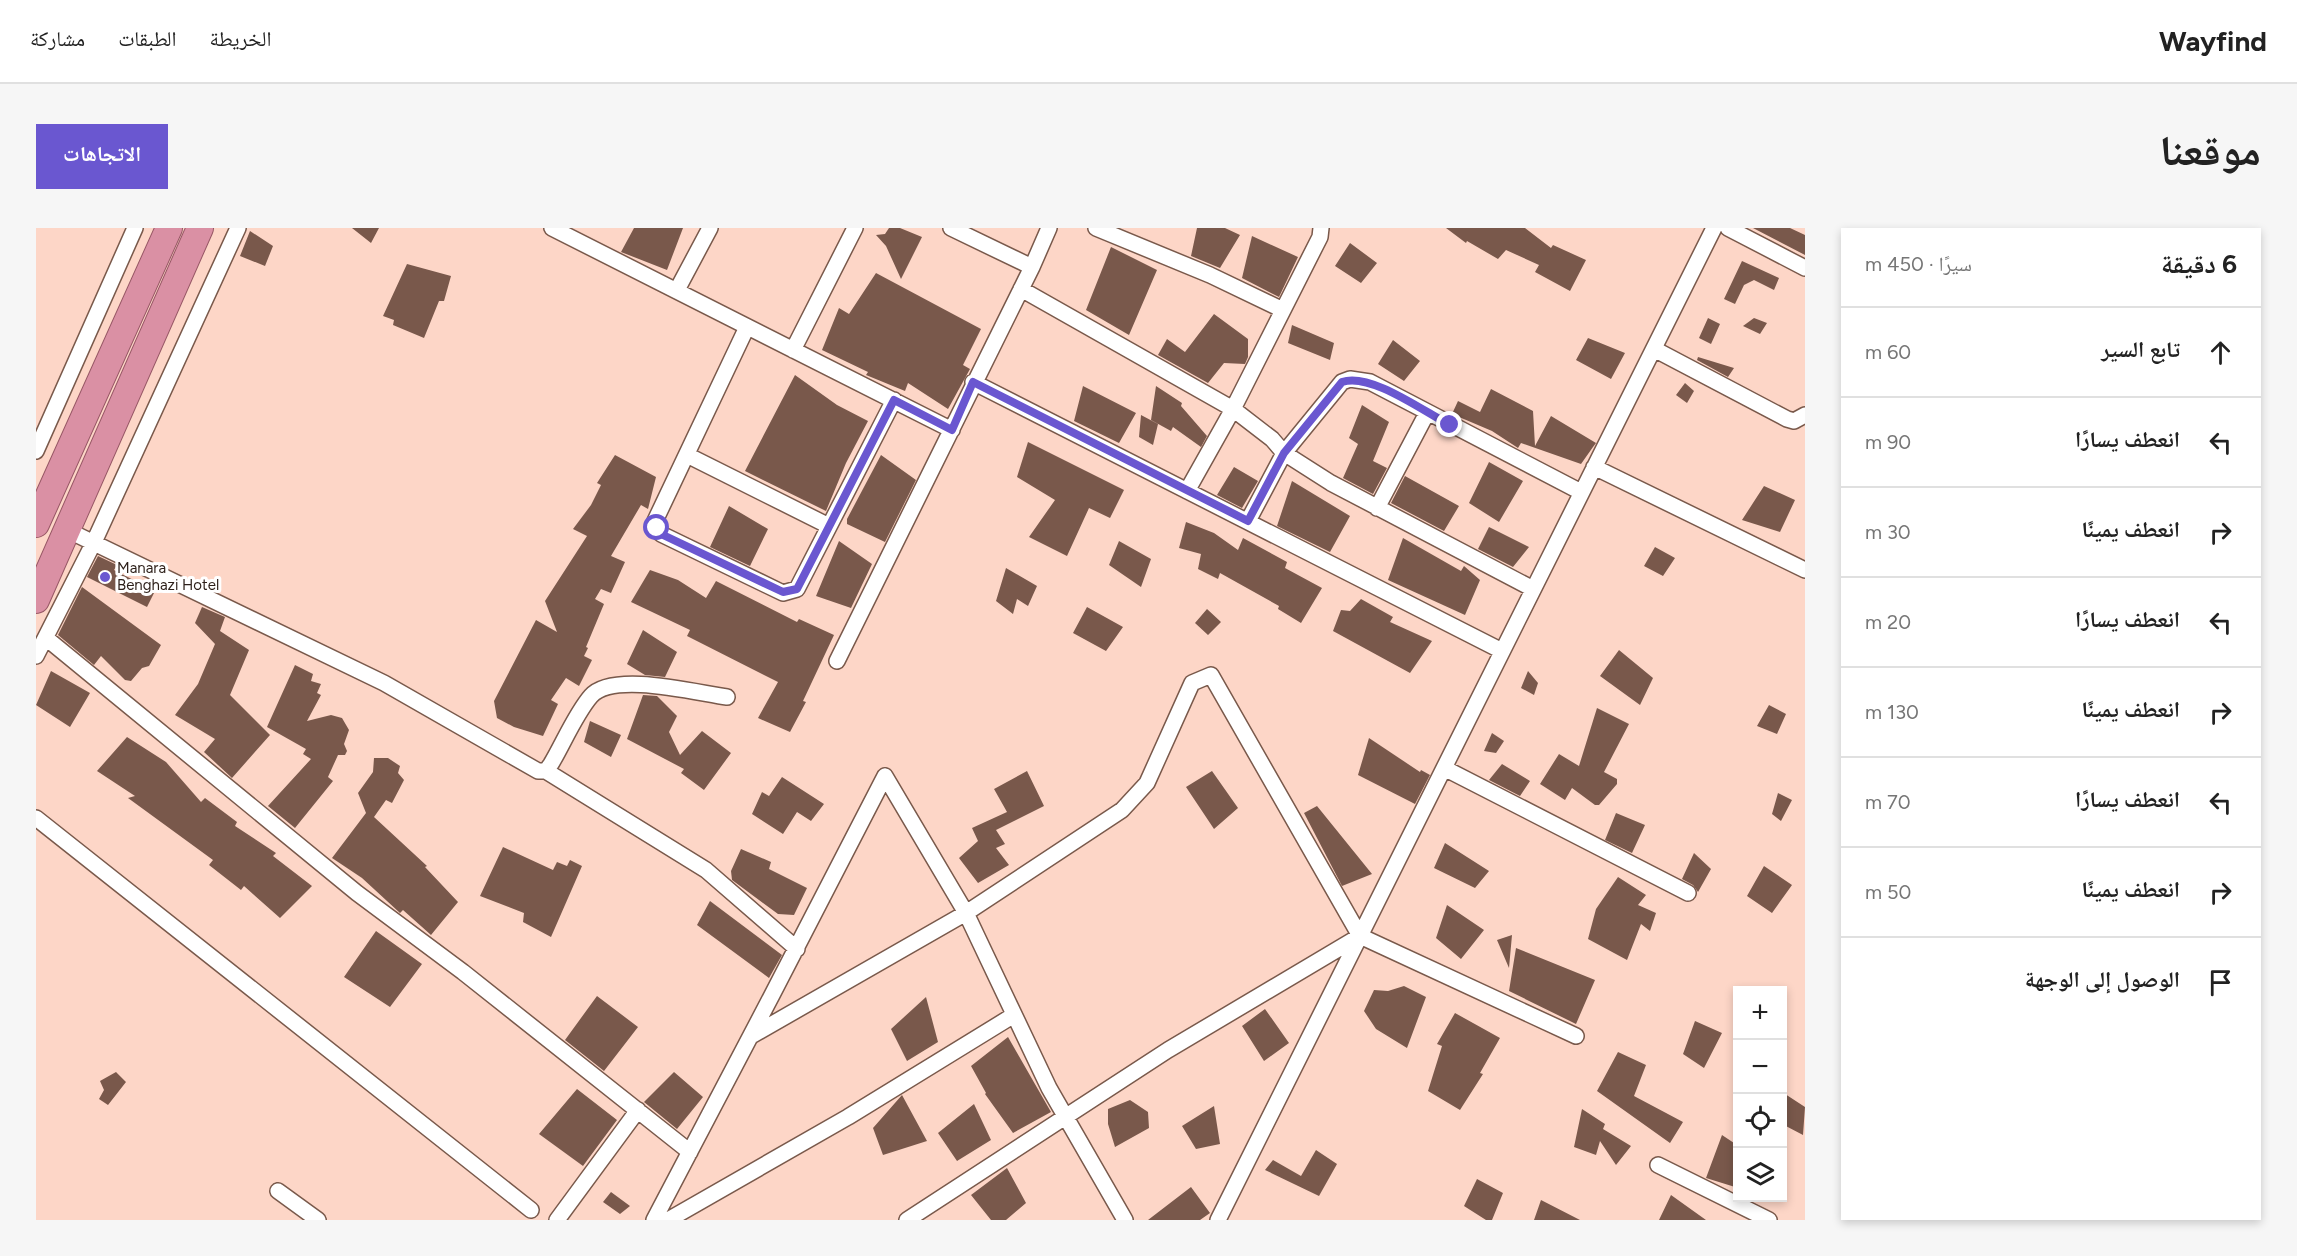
<!DOCTYPE html>
<html lang="ar">
<head>
<meta charset="utf-8">
<style>
	:root { --surface:#fff; --page:#f6f6f6; --text:#222; --muted:#767676; --line:#e0e0e0; --accent:#6a57d0 }
	body { margin:0; font-family:Figtree,"Noto Naskh Arabic",sans-serif; background:var(--page); color:var(--text); direction:rtl }
	.controls { position:absolute; right:18px; bottom:18px; display:grid; overflow:hidden; border-radius:0px; box-shadow:0 3px 9px #0003 }
	.controls button { width:54px; height:54px; display:grid; place-items:center; padding:0; border:0; border-bottom:2px solid var(--line); background:var(--surface); color:var(--text); font:30px sans-serif }
	.stop { position:absolute; width:18px; height:18px; margin:-14px; border:4px solid #6a57d0; border-radius:50%; background:#fff }
	.stop.end { background:#6a57d0; border-color:#fff; box-shadow:0 2px 6px #0008 }
	.list { margin:0; padding:0; list-style:none }
	h2 { display:flex; justify-content:space-between; align-items:center; height:78px; margin:0; padding:0 24px; font-size:26px }
	h2 small { font-size:20px; font-weight:400; color:var(--muted) }
	.list li { display:grid; grid-template-columns:39px 1fr auto; gap:18px; align-items:center; box-sizing:border-box; height:90px; padding:0 24px; border-top:2px solid var(--line) }
	.list b { display:block; font-size:22px; white-space:nowrap }
	.list em { font-size:20px; font-style:normal; color:var(--muted) }
	.icon { flex:none; width:33px; height:33px; fill:none; stroke:currentColor; stroke-width:2; stroke-linecap:round; stroke-linejoin:round }
	.map { position:relative; flex:none; width:1769px; height:992px; overflow:hidden; direction:ltr; border-radius:0px }
	header { display:flex; align-items:center; gap:36px; box-sizing:border-box; height:84px; padding:0 30px; background:var(--surface); border-bottom:2px solid var(--line) }
	header strong { font-size:28px }
	nav { display:flex; gap:33px; margin-inline-start:auto; font-size:21px }
	.intro { display:flex; align-items:center; justify-content:space-between; box-sizing:border-box; height:144px; padding:0 36px }
	h1 { margin:0; font-size:42px }
	.button { padding:15px 27px; border-radius:0px; background:var(--accent); color:#fff; font-size:21px; font-weight:700 }
	main { display:flex; gap:36px; padding:0 36px }
	aside { flex:1; background:var(--surface); border-radius:0px; box-shadow:0 3px 9px #0003 }
	.map>svg:first-child { display:block }
	.building { fill:#79584b }
	.lines { fill:none; stroke-linecap:round; stroke-linejoin:round }
	.minor-casing { stroke:#79594b; stroke-width:18 }
	.trunk-casing { stroke:#975765; stroke-width:28 }
	.minor { stroke:#fff; stroke-width:15 }
	.trunk { stroke:#da90a4; stroke-width:26 }
	.route { stroke:#6a57d0; stroke-width:8 }
	.poi-dot { fill:#6a57d0; stroke:#fff; stroke-width:2 }
	.labels { text-anchor:middle; stroke-width:6; stroke-linejoin:round; paint-order:stroke }
	.poi-label { font-size:15px; fill:#2c1f19; stroke:#fff; text-anchor:start }
</style>
</head>
<body>
<header>
<strong>Wayfind</strong>
<nav><a>الخريطة</a><a>الطبقات</a><a>مشاركة</a></nav>
</header>
<div class="intro"><h1>موقعنا</h1><a class="button">الاتجاهات</a></div>
<main>
<aside>
<h2>6 دقيقة<small>سيرًا · 450 m</small></h2>
<ul class="list">
<li><svg class="icon" aria-label="ahead" viewBox="0 0 24 24"><path d="M12 20V5M6 11l6-6 6 6"/></svg><div><b>تابع السير</b></div><em>60 m</em></li>
<li><svg class="icon" aria-label="left" viewBox="0 0 24 24"><path d="M17 20v-9H6M10 6l-5 5 5 5"/></svg><div><b>انعطف يسارًا</b></div><em>90 m</em></li>
<li><svg class="icon" aria-label="right" viewBox="0 0 24 24"><path d="M7 20v-9h11M14 6l5 5-5 5"/></svg><div><b>انعطف يمينًا</b></div><em>30 m</em></li>
<li><svg class="icon" aria-label="left" viewBox="0 0 24 24"><path d="M17 20v-9H6M10 6l-5 5 5 5"/></svg><div><b>انعطف يسارًا</b></div><em>20 m</em></li>
<li><svg class="icon" aria-label="right" viewBox="0 0 24 24"><path d="M7 20v-9h11M14 6l5 5-5 5"/></svg><div><b>انعطف يمينًا</b></div><em>130 m</em></li>
<li><svg class="icon" aria-label="left" viewBox="0 0 24 24"><path d="M17 20v-9H6M10 6l-5 5 5 5"/></svg><div><b>انعطف يسارًا</b></div><em>70 m</em></li>
<li><svg class="icon" aria-label="right" viewBox="0 0 24 24"><path d="M7 20v-9h11M14 6l5 5-5 5"/></svg><div><b>انعطف يمينًا</b></div><em>50 m</em></li>
<li><svg class="icon" aria-label="arrive" viewBox="0 0 24 24"><path d="M6 21V4h12l-3 4 3 4H6"/></svg><div><b>الوصول إلى الوجهة</b></div></li>
</ul>
</aside>
<div class="map">
<svg width="1769" height="992" viewBox="0 0 1769 992">
	<rect width="100%" height="100%" fill="#fdd6c7"/>
	<path class="building" d="M316,0H343L335,15Z
		M598,0H647L631,42L585,24Z
		M853,0H864L886,9L865,51L850,18L840,7L849,6Z
		M1161,0H1189L1204,7L1184,40L1155,28Z
		M1410,0H1489L1515,20L1517,17L1550,32L1534,63L1499,44L1503,37L1470,22L1462,31L1431,13L1430,15Z
		M1717,0H1754L1769,7V27Z
		M214,3L237,18L229,38L204,28Z
		M1216,8L1262,29L1243,69L1206,50Z
		M1314,15L1341,35L1325,55L1299,38Z
		M1075,19L1121,42L1093,107L1050,82Z
		M1706,33L1743,50L1738,62L1718,52L1708,57L1699,76L1688,71Z
		M371,36L415,48L408,73H403L388,110L357,97L358,92L347,88Z
		M840,45L945,101L927,137L934,141L912,181L872,155L869,163L830,147L832,144L786,122L803,80L813,86Z
		M1178,86L1212,111V129L1209,136L1188,135L1172,155L1122,127L1131,111L1149,124Z
		M1672,90L1684,96L1675,116L1663,110Z
		M1718,90L1731,95L1724,106L1707,98Z
		M1256,97L1298,115L1294,132L1252,115Z
		M1552,110L1589,125L1575,151L1540,132Z
		M1357,112L1384,133L1368,153L1342,136Z
		M1662,129L1698,140L1692,149L1661,132Z
		M759,147L801,177L832,193L810,235L790,283L709,243Z
		M1649,155L1658,163L1651,175L1640,167Z
		M1047,158L1100,185L1083,215L1038,193Z
		M1120,158L1146,175L1145,178L1171,208L1165,219L1137,199L1135,203L1115,192Z
		M1455,161L1497,183L1499,218L1515,188L1560,215L1557,219L1545,236L1485,215L1482,220L1456,203L1416,186L1422,173L1444,184Z
		M1326,177L1353,194L1337,233L1351,240L1337,266L1307,250L1322,216L1313,210Z
		M1105,187L1122,196L1117,217L1103,209Z
		M992,214L1088,262L1074,290L1053,280L1031,328L993,309L1019,272L981,249Z
		M579,227L620,249L612,281L605,277L575,328L589,334L575,365L565,361L559,371L568,376L550,419L552,420L548,428L556,432L543,458L530,450L515,472L522,476L507,508L478,499L461,490L458,473L500,392L521,404L509,373L551,308L537,301L555,277L565,257L561,255Z
		M845,227L880,252L849,314L811,296V291Z
		M1453,234L1487,253L1463,294L1433,275Z
		M1198,239L1222,253L1206,280L1181,267Z
		M1369,248L1423,278L1408,303L1355,275Z
		M1256,253L1314,288L1294,324L1241,298Z
		M1728,258L1759,272L1744,304L1706,292Z
		M693,278L732,301L714,338L674,319Z
		M1150,294L1178,305L1202,322L1207,310L1251,334L1249,340L1286,360L1265,395L1242,381L1243,378L1184,345L1182,351L1162,341L1165,326L1143,320Z
		M1453,299L1493,319L1477,339L1442,321Z
		M1367,310L1425,343L1428,338L1444,352L1429,387L1352,352Z
		M803,313L836,336L815,380L780,368Z
		M1083,313L1115,331L1105,359L1073,337Z
		M1619,319L1639,330L1627,348L1608,338Z
		M62,328L81,337L78,342L119,363L111,379L51,349Z
		M970,340L1001,358L992,378L981,371L977,386L960,373Z
		M614,342L642,352L670,370L680,353L761,394L763,391L798,407L767,473L770,474L754,504L722,490L742,454L651,408L654,402L595,374Z
		M46,359L125,417L113,438L106,440L95,453L89,452L65,428L58,437L22,407Z
		M1325,371L1357,389L1354,394L1396,413L1374,445L1297,403L1305,382L1314,383Z
		M166,379L189,389L184,403L213,422L194,467L234,507L196,550L168,524L179,511L139,487L162,456L179,416L159,395Z
		M1051,379L1087,399L1070,423L1037,405Z
		M1171,381L1185,394L1172,407L1159,395Z
		M607,402L641,424L629,449L609,447L591,436Z
		M1583,422L1617,450L1604,477L1564,448Z
		M259,437L277,446L275,453L285,456L281,465L285,467L271,493L295,487L306,490L313,502L308,516L311,523L309,527H302L292,549L297,553L259,600L232,578L275,531L267,526L270,521L231,499Z
		M15,443L54,465L34,499L0,477Z
		M1492,443L1502,455L1498,467L1485,460Z
		M607,467L621,468L641,488L633,504L644,527L666,503L695,525L668,562L645,545L648,541L591,511Z
		M1733,477L1750,486L1741,506L1721,498Z
		M1561,480L1593,496L1568,544L1581,551V556L1563,577H1559L1536,560L1529,572L1504,556L1523,526L1543,538Z
		M554,493L585,507L575,529L548,514Z
		M1456,505L1468,513L1460,525L1448,523Z
		M91,509L130,534L165,574L169,570L201,594L199,598L240,625L237,628L276,658L244,690L208,658L205,662L173,637L177,632L92,570L99,568L61,543Z
		M1333,510L1384,544L1385,542L1394,547L1379,576L1322,547Z
		M338,530H352L364,538L362,545L368,552L356,575L350,572L338,589L391,638L389,639L422,674L395,707L367,682L364,685L326,650L296,630L330,585L322,565L337,544Z
		M1466,536L1494,553L1484,568L1453,552Z
		M991,543L1008,578L960,602L969,616L960,620L973,637L942,655L923,630L942,613L936,600L971,584L958,561Z
		M1176,543L1202,580L1178,601L1150,559Z
		M746,549L788,576L775,593L761,584L747,606L716,586L726,564L733,568Z
		M1742,565L1756,572L1745,593L1736,586Z
		M1281,578L1336,646L1306,658L1268,585Z
		M1580,585L1609,597L1596,625L1569,612Z
		M1409,615L1453,643L1439,660L1398,640Z
		M467,619L517,642L521,634L531,638L534,632L546,638L515,709L487,694L488,685L444,668Z
		M705,621L735,634L733,641L771,660L758,687L742,686L696,652L695,643Z
		M1658,625L1675,641L1662,664L1657,657L1646,651Z
		M1728,638L1756,657L1736,685L1711,668Z
		M1582,649L1610,667L1602,677L1620,685L1614,703L1605,696L1591,732L1552,711L1560,681Z
		M674,673L746,727L733,750L661,697Z
		M1411,677L1448,702L1425,731L1400,710Z
		M340,703L386,736L354,779L308,749Z
		M1476,707L1473,740L1461,712Z
		M1480,720L1559,752L1540,796L1473,763Z
		M1368,758L1390,769L1371,820L1340,801L1328,783L1338,762L1352,763Z
		M561,768L602,799L568,843L529,812Z
		M890,769L902,814L871,833L855,801Z
		M1229,781L1253,815L1228,833L1206,798Z
		M1419,785L1464,810L1444,845L1447,846L1424,882L1392,863L1406,818L1401,816Z
		M1659,793L1686,805L1668,840L1647,826Z
		M972,809L1015,884L977,905L949,866L950,865L935,838Z
		M1582,824L1610,837L1598,868L1647,894L1634,915L1561,863Z
		M80,844L90,854L72,877L63,871L68,862L64,853Z
		M638,844L667,869L641,901L608,874Z
		M541,861L581,892L547,938L503,906Z
		M1746,864L1769,879L1767,907L1746,896Z
		M866,867L891,913L847,927L837,900Z
		M1094,872L1112,884L1113,900L1079,919L1072,896V881Z
		M938,876L955,912L921,933L902,905Z
		M1178,878L1184,916L1160,921L1146,898Z
		M1546,881L1569,896L1567,901L1595,918L1580,937L1564,913L1560,927L1538,919Z
		M1686,907L1701,917V952L1699,959L1670,950Z
		M1280,922L1301,936L1283,968L1229,942L1237,932L1265,948Z
		M971,940L990,975L970,992H955L935,967Z
		M1441,951L1467,965L1456,992H1450L1428,978Z
		M1155,959L1174,985L1164,992H1112Z
		M575,964L594,978L584,986L567,974Z
		M1635,967L1670,992H1623Z
		M1505,972L1544,992H1498Z"/>
	<g class="lines">
		<g class="minor-casing">
			<path id="minor" d="M516,0L916,202
				M915,0L996,39
				M1060,0L1174,47L1247,82
				M1692,0L1769,40
				M985,61L1197,181L1236,211L1248,225L1295,255L1497,361
				M641,62L674,0
				M711,99L619,293L625,306L747,365L761,361L858,172
				M1618,121L1751,191L1758,193L1769,187
				M757,122L819,0
				M937,154L1466,423
				M0,223L99,0
				M651,227L793,298
				M1558,239L1769,342
				M1151,263L1197,181L1284,9L1285,0
				M1341,280L1391,185
				M1212,293L1248,225L1306,154L1314,151L1334,154L1545,264
				M29,301L348,455L502,543H510L515,536C527,516 540,485 555,468C577,443 661,465 691,469
				M10,410L321,665L427,744L654,924
				M0,428L58,314L202,0
				M801,433L996,39L1013,0
				M1408,540L1652,665
				M510,543L670,642L761,721
				M849,548L930,685L1013,860L1089,992
				M0,590L495,982
				M717,807L930,685L1086,582L1111,555L1156,455L1175,447L1324,708L1540,808
				M1622,937L1733,992
				M242,963L282,992
				M521,992L602,882
				M618,992C696,844 773,697 849,548
				M632,992L812,889L978,787
				M871,992L1132,822L1324,708
				M1182,992L1678,0"/>
		</g>
		<g class="trunk-casing">
			<path id="trunk" d="M0,296L133,0
				M0,372L164,0"/>
		</g>
		<use href="#minor" class="minor"/>
		<use href="#trunk" class="trunk"/>
	</g>
	<g class="lines">
		<path class="route" d="M621,300L625,306L747,364L761,361L858,172L916,202L937,154L1212,293L1248,225L1306,154C1334,144 1387,183 1414,197"/>
	</g>
	<circle class="poi-dot" cx="69" cy="349" r="6"/>
	<g class="labels">
		<g class="poi-label">
			<text x="81" y="345">Manara<tspan x="81" dy="17">Benghazi Hotel</tspan></text>
		</g>
	</g>
</svg>
<div class="controls">
<button>+</button>
<button>−</button>
<button><svg class="icon" aria-label="locate" viewBox="0 0 24 24"><circle cx="12" cy="12" r="6"/><path d="M12 2v4M12 18v4M2 12h4M18 12h4"/></svg></button>
<button><svg class="icon" aria-label="layers" viewBox="0 0 24 24"><path d="M12 4l9 5-9 5-9-5zM3 14l9 5 9-5"/></svg></button>
</div>
<div class="stop" style="left:621px;top:300px"></div>
<div class="stop end" style="left:1414px;top:197px"></div>
</div>
</main>
</body>
</html>
